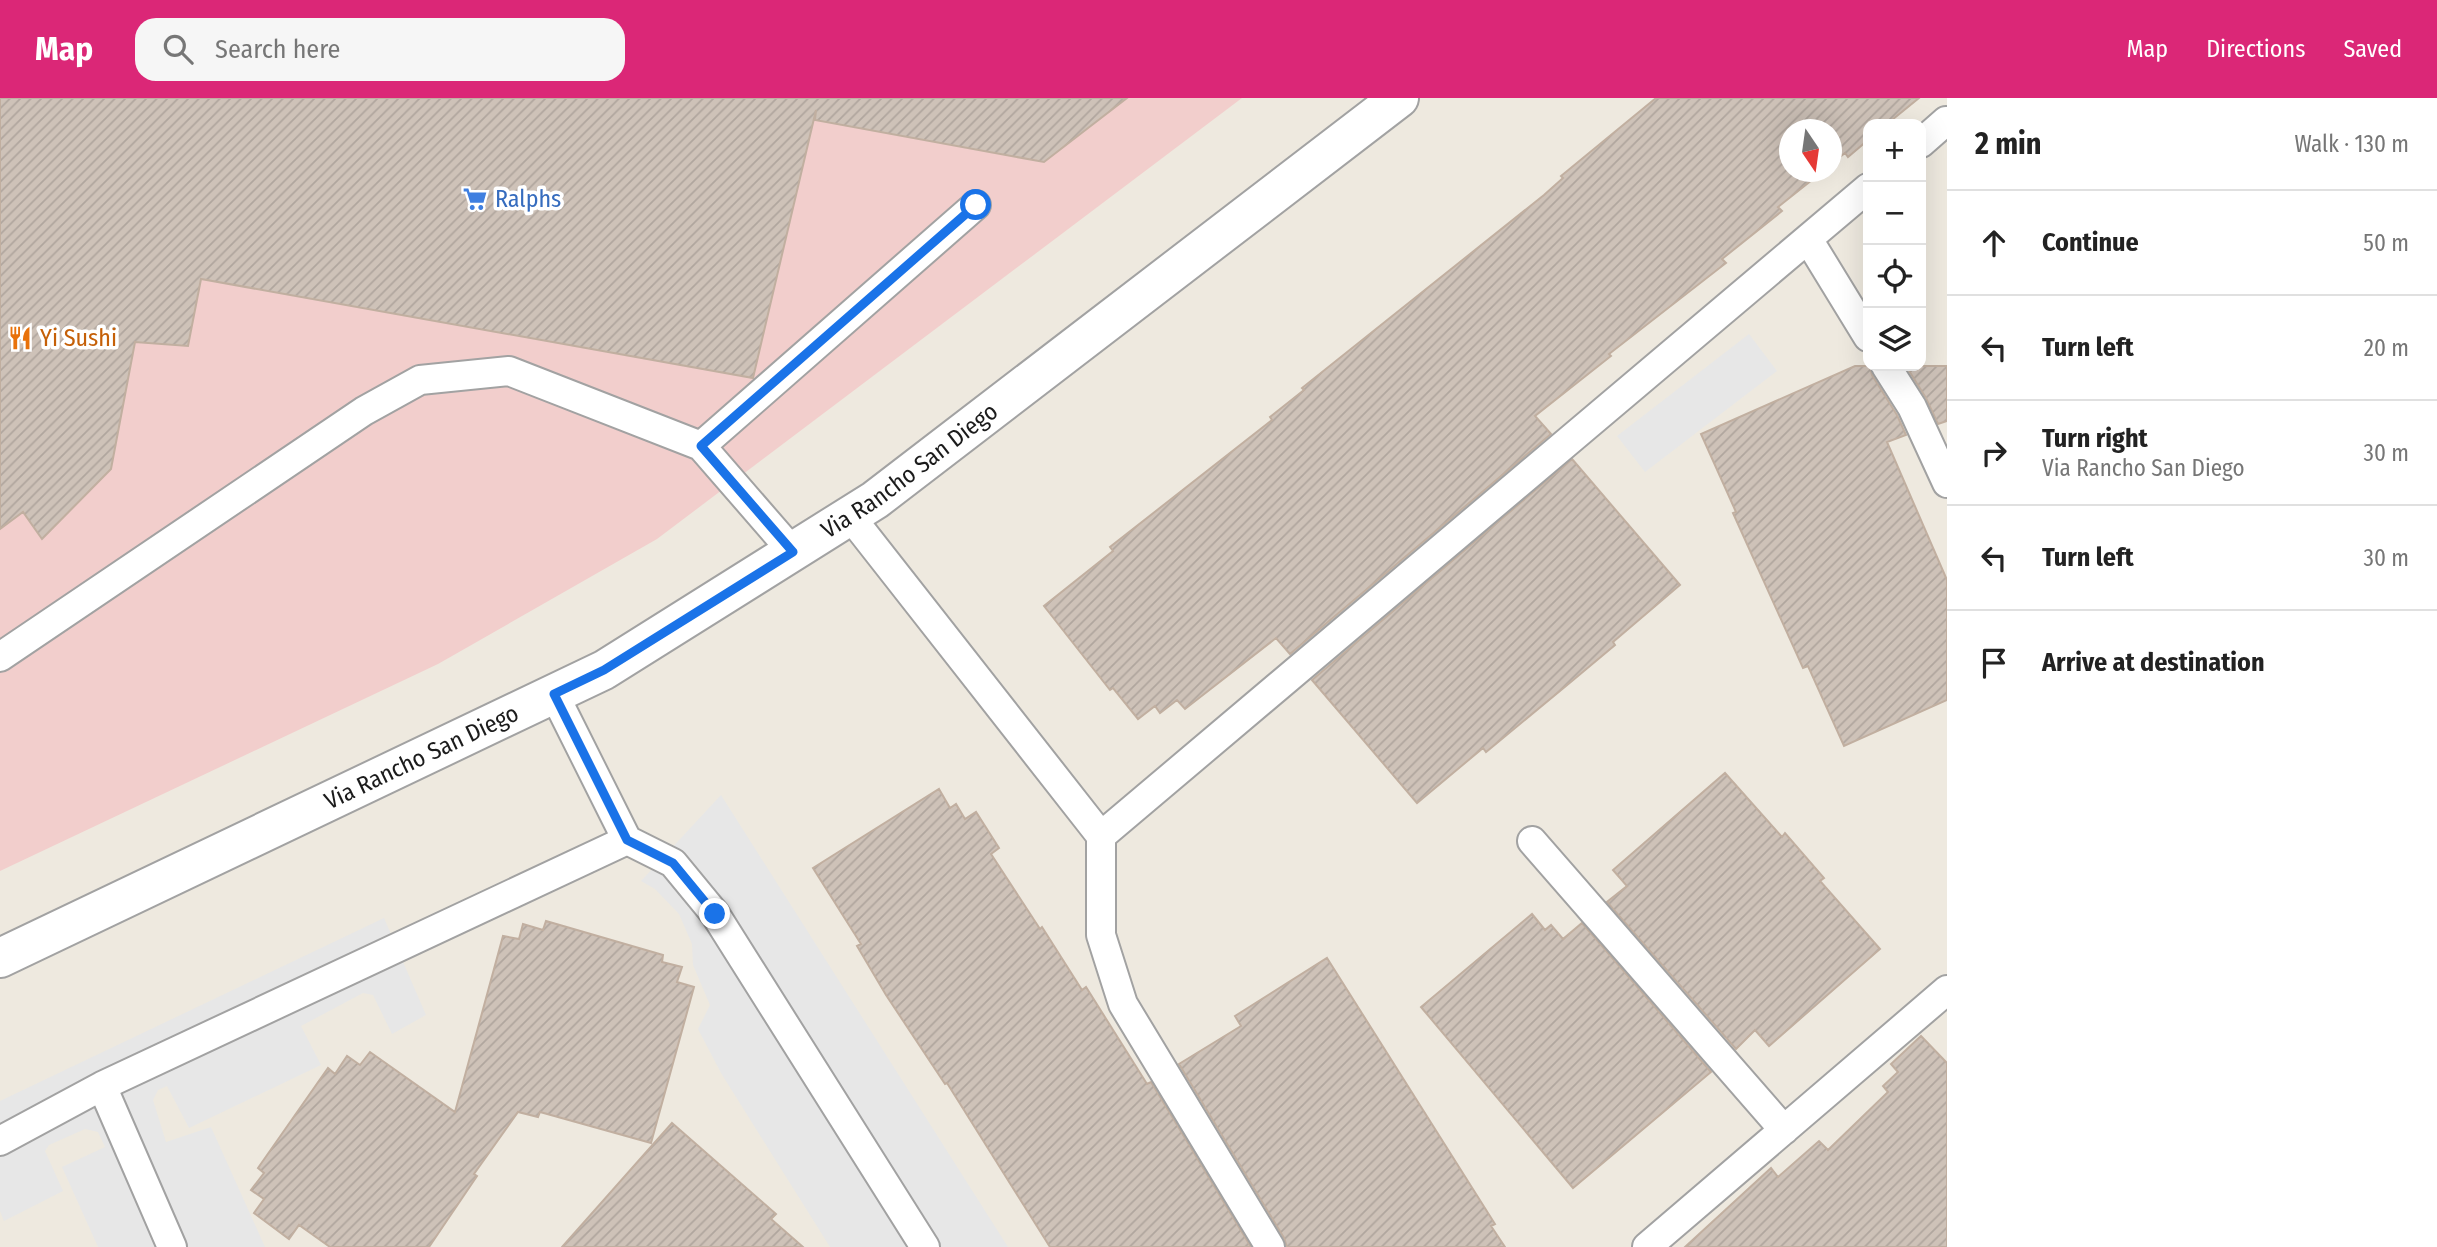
<!DOCTYPE html>
<html lang="en">
<head>
<meta charset="utf-8">
<style>
	:root { --surface:#fff; --page:#f6f6f6; --text:#222; --muted:#767676; --line:#e0e0e0; --accent:#db2777 }
	body { margin:0; font-family:"Fira Sans Condensed",sans-serif; background:var(--page); color:var(--text) }
	.controls { position:absolute; right:21px; top:21px; display:grid; overflow:hidden; border-radius:14px; box-shadow:0 7px 28px #0002 }
	.controls button { width:63px; height:63px; display:grid; place-items:center; padding:0; border:0; border-bottom:2px solid var(--line); background:var(--surface); color:var(--text); font:35px sans-serif }
	.compass { position:absolute; left:1779px; top:21px; width:63px; height:63px; border-radius:50%; background:var(--surface); box-shadow:0 7px 28px #0002; rotate:167deg }
	.stop { position:absolute; width:21px; height:21px; margin:-16px; border:5px solid #1a73e8; border-radius:50%; background:#fff }
	.stop.end { background:#1a73e8; border-color:#fff; box-shadow:0 2px 7px #0008 }
	.list { margin:0; padding:0; list-style:none }
	h2 { display:flex; justify-content:space-between; align-items:center; height:91px; margin:0; padding:0 28px; font-size:30px }
	h2 small { font-size:23px; font-weight:400; color:var(--muted) }
	.list li { display:grid; grid-template-columns:46px 1fr auto; gap:21px; align-items:center; box-sizing:border-box; height:105px; padding:0 28px; border-top:2px solid var(--line) }
	.list b { display:block; font-size:26px; white-space:nowrap }
	.list p { margin:0; font-size:23px; white-space:nowrap; color:var(--muted) }
	.list em { font-size:23px; font-style:normal; color:var(--muted) }
	.icon { flex:none; width:38px; height:38px; fill:none; stroke:currentColor; stroke-width:2; stroke-linecap:round; stroke-linejoin:round }
	.map { position:relative; flex:none; width:1947px; height:1149px; overflow:hidden }
	header { display:flex; align-items:center; gap:42px; box-sizing:border-box; height:98px; padding:0 35px; background:var(--accent); color:#fff }
	header strong { font-size:33px }
	nav { display:flex; gap:38px; margin-inline-start:auto; font-size:24px }
	.search { width:490px; height:63px; background:var(--page); display:flex; align-items:center; gap:18px; box-sizing:border-box; padding:0 24px; border-radius:21px; color:var(--muted); font-size:26px }
	main { display:flex }
	aside { flex:1; background:var(--surface) }
	.map>svg:first-child { display:block }
	.commercial { fill:#f2cecc }
	.parking { fill:#e7e7e7 }
	.building { fill:url(#building-hatch); stroke:#c1afa0; stroke-width:2 }
	.lines { fill:none; stroke-linecap:round; stroke-linejoin:round }
	.service-casing { stroke:#a2a2a2; stroke-width:32 }
	.tertiary-casing { stroke:#a2a2a2; stroke-width:42 }
	.service { stroke:#fff; stroke-width:28 }
	.tertiary { stroke:#fff; stroke-width:38 }
	.route { stroke:#1a73e8; stroke-width:9 }
	.labels { text-anchor:middle; stroke-width:7; stroke-linejoin:round; paint-order:stroke }
	.shop-label { font-size:24px; fill:#366cbe; stroke:#fff; text-anchor:start }
	.food-label { font-size:24px; fill:#c56008; stroke:#fff; text-anchor:start }
	.street-label { font-size:24px; fill:#1b1b1b; stroke:#fff }
</style>
</head>
<body>
<header>
<strong>Map</strong>
<div class="search"><svg class="icon" aria-label="search" viewBox="0 0 24 24"><circle cx="10" cy="10" r="6"/><path d="M15 15l6 6"/></svg>Search here</div>
<nav><a>Map</a><a>Directions</a><a>Saved</a></nav>
</header>
<main>
<div class="map">
<svg width="1947" height="1149" viewBox="0 0 1947 1149">
	<defs>
		<pattern id="building-hatch" width="6" height="6" patternUnits="userSpaceOnUse" patternTransform="scale(1.75)"><rect width="6" height="6" fill="#cec2b8"/><path d="M-1 1l2-2M0 6l6-6M5 7l2-2" fill="none" stroke="#b0a69e"/></pattern>
	</defs>
	<rect width="100%" height="100%" fill="#eee9df"/>
	<path class="commercial" d="M0,0H1242L657,441L438,566L0,773Z"/>
	<path class="parking" d="M1749,236L1777,273L1645,374L1617,338Z
		M721,697L1008,1149H830L721,975L698,931L710,907L693,867L692,846L679,816L655,791L641,783Z
		M384,820L426,917L392,936L373,897L363,895L301,928L321,967L189,1030L167,988L158,992L153,1002L166,1044L211,1029L265,1149H98L62,1069L105,1049L98,1034L85,1031L49,1047L45,1053L63,1093L4,1123L0,1113V1003Z"/>
	<path class="building" d="M0,0H1127L1044,64L815,22L816,12L753,280L201,181L188,248L135,244L111,371L42,441L23,414L0,431Z
		M1656,0H1919L1887,26H1868V42L1848,59L1845,55L1831,66V32H1789V74H1822L1778,109L1782,113L1722,161L1726,165L1609,256L1611,258L1535,318L1551,336L1290,556L1276,540L1185,611L1177,602L1160,615L1155,608L1138,621L1113,590L1110,592L1044,508L1113,453L1110,449L1272,322L1270,319L1304,292L1302,290L1544,97L1563,80L1561,78Z
		M1855,268H1870L1872,277L1897,317L1906,337L1887,344L1947,482V602L1844,648L1808,568L1803,570L1733,415L1736,414L1701,336Z
		M1906,268H1947V323L1938,326L1926,300Z
		M1572,361L1680,487L1613,544L1615,547L1572,583L1486,654L1483,650L1417,705L1312,582Z
		M1725,675L1782,739L1785,735L1824,780L1820,783L1880,851L1769,948L1755,932L1736,951L1607,804L1627,788L1613,772Z
		M939,691L950,710L956,706L965,721L976,714L999,750L991,756L1040,831L1042,829L1082,892L1086,889L1147,986L1151,984L1251,1149H1050L947,985L945,986L886,897L857,848L861,846L813,770Z
		M1532,816L1545,832L1551,827L1563,841L1582,825L1711,974L1573,1090L1421,909Z
		M546,823L663,857L662,864L682,869L677,884L694,889L651,1045L540,1014L538,1019L518,1014L474,1076L477,1078L429,1149H330L299,1127L289,1141L254,1115L264,1101L251,1092L264,1075L258,1070L328,970L335,976L347,958L360,967L370,954L455,1014L503,838L519,841L523,826L543,832Z
		M1327,860L1495,1126L1491,1128L1505,1149H1287L1284,1140L1179,966L1241,928L1235,918Z
		M1921,938L1947,965V1149H1685L1771,1070L1778,1079L1819,1043L1828,1052L1888,994L1883,988L1898,974L1891,966Z
		M672,1025L776,1116L771,1121L803,1149H562Z"/>
	<g class="lines">
		<g class="service-casing">
			<path id="service" d="M1921,45L1946,23
				M1808,141L1868,239
				M1886,268L1912,309L1947,385
				M701,348L976,107
				M850,418L1101,738L1868,90
				M0,559L364,313L420,282L509,273L701,348L793,454
				M1101,738V837L1123,906L1270,1149
				M627,742L673,765L715,816L925,1149
				M1532,743L1784,1032
				M0,1043L102,988
				M172,1149L102,988L627,742L554,596
				M1647,1149L1947,892"/>
		</g>
		<g class="tertiary-casing">
			<g id="tertiary">
				<path id="s1" d="M0,860L604,572L875,402L1399,0"/>
			</g>
		</g>
		<use href="#service" class="service"/>
		<use href="#tertiary" class="tertiary"/>
	</g>
	<g class="lines">
		<path class="route" d="M715,816L673,765L627,742L554,596L604,572L793,454L701,348L976,107"/>
	</g>
	<defs>
		<g id="supermarket-bare" transform="scale(1.89)"><path d="M-6-5.5h2.5l.6 2H6L4.5 2H-2.5L-4.4-4H-6ZM-1.5 3.2a1.3 1.3 0 1 0 .1 0ZM3 3.2a1.3 1.3 0 1 0 .1 0Z" fill="#3f7fe0" stroke="#fff" stroke-width="2.5" paint-order="stroke"/></g>
		<g id="restaurant-bare" transform="scale(1.89)"><path d="M-5-6h1v4h1v-4h1v4h1v-4h1v5L-1.5 .5V6h-2V.5L-5-1ZM5-6V6H3V1.5H1.5Q1.5-4 5-6Z" fill="#e8710a" stroke="#fff" stroke-width="2.5" paint-order="stroke"/></g>
	</defs>
	<g fill-rule="evenodd">
		<use href="#supermarket-bare" x="475" y="101"/>
		<use href="#restaurant-bare" x="20" y="240"/>
	</g>
	<g class="labels">
		<g class="shop-label">
			<text x="495" y="109">Ralphs</text>
		</g>
		<g class="food-label">
			<text x="40" y="248">Yi Sushi</text>
		</g>
		<g class="street-label">
			<text dy="8" stroke="none"><textPath href="#s1" startOffset="1034">Via Rancho San Diego</textPath></text>
			<text dy="8" stroke="none"><textPath href="#s1" startOffset="467">Via Rancho San Diego</textPath></text>
		</g>
	</g>
</svg>
<div class="controls">
<button>+</button>
<button>−</button>
<button><svg class="icon" aria-label="locate" viewBox="0 0 24 24"><circle cx="12" cy="12" r="6"/><path d="M12 2v4M12 18v4M2 12h4M18 12h4"/></svg></button>
<button><svg class="icon" aria-label="layers" viewBox="0 0 24 24"><path d="M12 4l9 5-9 5-9-5zM3 14l9 5 9-5"/></svg></button>
</div>
<svg class="compass" viewBox="-18 -18 36 36"><path d="M0-13l5 13h-10z" fill="#e53935"/><path d="M0 13l5-13h-10z" fill="#767676"/></svg>
<div class="stop" style="left:976px;top:107px"></div>
<div class="stop end" style="left:715px;top:816px"></div>
</div>
<aside>
<h2>2 min<small>Walk · 130 m</small></h2>
<ul class="list">
<li><svg class="icon" aria-label="ahead" viewBox="0 0 24 24"><path d="M12 20V5M6 11l6-6 6 6"/></svg><div><b>Continue</b></div><em>50 m</em></li>
<li><svg class="icon" aria-label="left" viewBox="0 0 24 24"><path d="M17 20v-9H6M10 6l-5 5 5 5"/></svg><div><b>Turn left</b></div><em>20 m</em></li>
<li><svg class="icon" aria-label="right" viewBox="0 0 24 24"><path d="M7 20v-9h11M14 6l5 5-5 5"/></svg><div><b>Turn right</b><p>Via Rancho San Diego</p></div><em>30 m</em></li>
<li><svg class="icon" aria-label="left" viewBox="0 0 24 24"><path d="M17 20v-9H6M10 6l-5 5 5 5"/></svg><div><b>Turn left</b></div><em>30 m</em></li>
<li><svg class="icon" aria-label="arrive" viewBox="0 0 24 24"><path d="M6 21V4h12l-3 4 3 4H6"/></svg><div><b>Arrive at destination</b></div></li>
</ul>
</aside>
</main>
</body>
</html>
